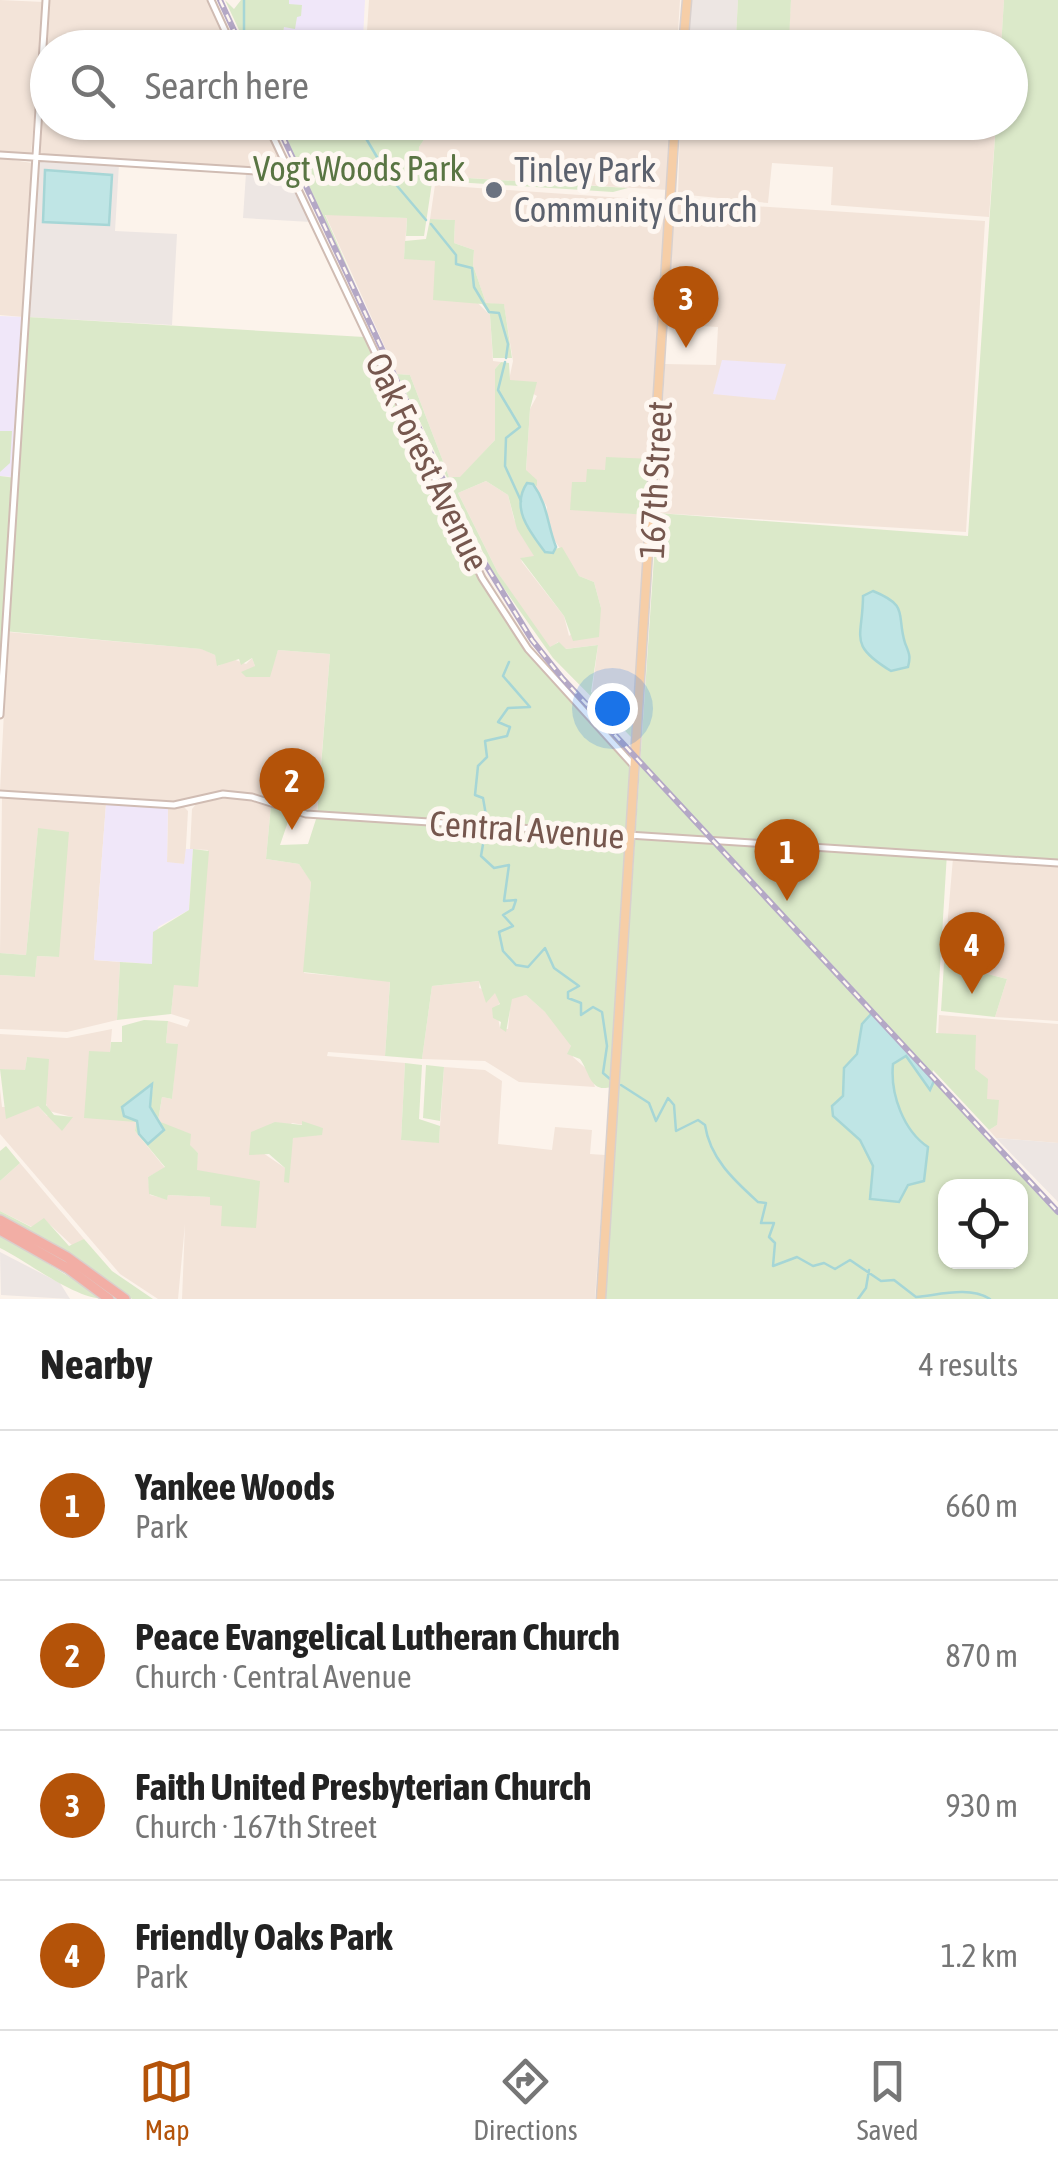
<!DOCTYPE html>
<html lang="en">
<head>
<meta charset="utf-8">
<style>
	:root { --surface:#fff; --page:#f6f6f6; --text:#222; --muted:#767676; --line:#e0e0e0; --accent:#b45309 }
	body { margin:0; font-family:"Asap Condensed",sans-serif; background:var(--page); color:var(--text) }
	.controls { position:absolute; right:30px; bottom:30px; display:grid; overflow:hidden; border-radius:20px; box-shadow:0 2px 8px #0004 }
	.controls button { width:90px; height:90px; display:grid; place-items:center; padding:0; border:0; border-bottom:2px solid var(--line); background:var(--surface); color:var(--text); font:50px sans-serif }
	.you { position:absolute; left:612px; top:708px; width:35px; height:35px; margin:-25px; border:8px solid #fff; border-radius:50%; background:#1a73e8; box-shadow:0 0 0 15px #1a73e833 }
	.badge { display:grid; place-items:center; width:65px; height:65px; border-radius:50%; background:var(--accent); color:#fff; font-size:32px; font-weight:700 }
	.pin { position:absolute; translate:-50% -82px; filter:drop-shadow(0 2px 5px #0008) }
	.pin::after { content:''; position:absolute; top:52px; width:35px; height:30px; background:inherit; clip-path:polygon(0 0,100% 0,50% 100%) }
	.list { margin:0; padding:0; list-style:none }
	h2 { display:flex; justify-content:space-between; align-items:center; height:130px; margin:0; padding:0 40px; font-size:42px }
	h2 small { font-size:32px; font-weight:400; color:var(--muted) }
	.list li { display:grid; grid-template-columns:65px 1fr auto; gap:30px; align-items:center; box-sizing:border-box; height:150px; padding:0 40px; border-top:2px solid var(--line) }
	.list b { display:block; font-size:38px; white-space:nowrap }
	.list p { margin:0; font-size:32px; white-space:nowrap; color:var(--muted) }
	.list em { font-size:32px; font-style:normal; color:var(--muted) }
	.icon { flex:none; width:55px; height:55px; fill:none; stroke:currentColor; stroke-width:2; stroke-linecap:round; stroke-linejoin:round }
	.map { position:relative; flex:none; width:1058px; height:1299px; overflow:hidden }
	.search { position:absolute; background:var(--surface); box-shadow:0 2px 8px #0004; left:30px; right:30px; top:30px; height:110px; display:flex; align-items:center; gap:25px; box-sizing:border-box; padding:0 35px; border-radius:55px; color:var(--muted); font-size:38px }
	.sheet { height:730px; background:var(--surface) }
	nav { display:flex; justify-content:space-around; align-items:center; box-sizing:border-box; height:140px; border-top:2px solid var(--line); background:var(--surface); font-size:28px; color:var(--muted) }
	nav a { display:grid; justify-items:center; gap:5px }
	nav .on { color:var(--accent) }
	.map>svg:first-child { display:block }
	.residential { fill:#f3e4d9; fill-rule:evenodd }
	.industrial { fill:#ede6e3 }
	.education { fill:#f0e7f9 }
	.green { fill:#dbe9c9; fill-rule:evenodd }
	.water { fill:#bfe5e5; stroke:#a6d6d6; stroke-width:2.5 }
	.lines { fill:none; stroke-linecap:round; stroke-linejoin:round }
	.stream { stroke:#a6d6d6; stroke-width:2.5 }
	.minor-casing { stroke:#d0bcb3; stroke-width:9 }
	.major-casing { stroke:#d9d0cd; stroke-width:11 }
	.highway-casing { stroke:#d9d0cd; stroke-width:12 }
	.minor { stroke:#fff; stroke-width:5 }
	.major { stroke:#f6cea7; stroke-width:8 }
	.highway { stroke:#f2aea5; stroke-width:9 }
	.rail-casing { stroke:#b4a8c6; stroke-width:6 }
	.rail { stroke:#fef7f1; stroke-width:2.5; stroke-dasharray:8; stroke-linecap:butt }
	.worship-dot { fill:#6b7280; stroke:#fef7f1; stroke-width:4 }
	.labels { text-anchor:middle; stroke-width:10; stroke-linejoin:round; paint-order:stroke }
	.park-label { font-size:35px; fill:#597543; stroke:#fef7f1 }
	.worship-label { font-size:35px; fill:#5b616d; stroke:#fef7f1; text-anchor:start }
	.street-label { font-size:35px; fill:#76574e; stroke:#fef7f1 }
</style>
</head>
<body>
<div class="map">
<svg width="1058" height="1299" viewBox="0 0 1058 1299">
	<rect width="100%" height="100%" fill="#fcf3eb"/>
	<path class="residential" d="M0,0L44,2L31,155L0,153Z
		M48,0H209L230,47L48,48V122L264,123L283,170L40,156Z
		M369,0H680L677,47H366Z
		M791,0H1004L1001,47L685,48L689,40L788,46Z
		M411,123H672L668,190L418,175L419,147L425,138Z
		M680,123H996L989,217L831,205L833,167L772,163L768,203L678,194Z
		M0,158L32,163L23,317L0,315Z
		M435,185L667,201L653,459L605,470L587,483L570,509L649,515L635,726L622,724L592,692L598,645L565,649L558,642L550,648L535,629L498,573L458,493L486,481L508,495L514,519L535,557L521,558L522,562L564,616L569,636L601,608L594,582L579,576L546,528L547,507L526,471L530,409L537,396L509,380L513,361L504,305L486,303L473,265L474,250L454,243L455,220L430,219Z
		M675,201L985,221L966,532L657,513L665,364L716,365L718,327L667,324Z
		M325,214L407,218L404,258L435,261L490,315L493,361L501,362L495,369V440L460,478L449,477L410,375L397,374Z
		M8,632L202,649L215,655L218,666L233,659L246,664L252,658L255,666L246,677L269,676L278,650L330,654L317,813L262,798L222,793L171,803L0,791Z
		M2,797L106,804L94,960L120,962L117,1020L67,1032L0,1029V975L35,977L37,956L59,957L38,829L26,955L0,953Z
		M235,797L271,805L266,859L299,864L311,881L304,973L390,981L385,1056L328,1052L327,1056L405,1063L401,1140L439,1142L444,1067L485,1070L502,1081L498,1144L552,1150L555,1127L592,1130L590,1154L605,1155L595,1299H182L185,1224L178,1299H158L120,1274L0,1134V1089L2,1107L38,1106L47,1116L72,1117L49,1111L27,1057L25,1071L0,1069V1034L67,1038L112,1029L110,1052H89L136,1122L135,1131L165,1168L148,1177L150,1195L167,1199L168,1195L211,1197L256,1228L196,1170L198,1153L158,1121L162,1097L172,1099L177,1044L166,1043L168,1021L187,1027L190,1020L171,1014L174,984L208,850L190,849L192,809L197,803ZM292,1123L323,1128L293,1138L285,1168L263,1153Z
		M168,807L183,806L188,811L185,864L167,863Z
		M953,858L1058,864V1021L995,1017L1007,979L944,963Z
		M480,981L479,988L496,993L500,1003L496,1007L500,1028L508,1029L511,998L526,995L568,1032L573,1057L590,1072L595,1087L519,1082L485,1061L422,1059L432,986Z
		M939,1015L1058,1024V1143L996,1138L989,1130L997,1125L975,1069L970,1035L938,1036Z
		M20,1163L84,1239L74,1247L44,1219L32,1227L0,1211V1181Z"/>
	<path class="industrial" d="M690,0H738L736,37L687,35Z
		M44,161L119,164L115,231L177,234L172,325L27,317L38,163Z
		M246,173L290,179L311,222L243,218Z
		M996,1138L1058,1143V1202Z
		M0,1252L60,1283L70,1299L1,1295Z"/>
	<path class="education" d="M289,0H365L363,38L283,33Z
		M0,316L23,317L13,477L0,476Z
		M722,360L786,364L775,400L713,394Z
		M106,804L168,807L167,862L184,864L186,849H193L189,910L158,927L152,964L94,960Z"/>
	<path class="green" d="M225,0L234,9L241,0H289V4L302,5L301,16L297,17L295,29L284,27L283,33L360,37V47H247Z
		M738,0H791L789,41L736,37Z
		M1004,0H1058V860L947,853L936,1033L976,1035L975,1069L988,1079L987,1099L999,1100L997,1125L989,1130L933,1070L931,1079L1058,1214V1299H604L657,513L968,536L996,123L1010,122V48L1001,47ZM946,1186H1020V1262H946Z
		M384,123H411L425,138L419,147L418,175L433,176L424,236H406L407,218L325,215L371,321L279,123Z
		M554,123H590L592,134L558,135Z
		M436,176L628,188L613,192L439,181Z
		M430,219L455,220L454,243L474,250L473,265L486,303L504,304L512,358H493L490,315L482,304L433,300L435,261L404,259L405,241L426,239Z
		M27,317L364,337L453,531H445L444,537L455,535L526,651L631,768L611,1087C590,1093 590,1073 580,1059L567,1054L571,1046L545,1012L526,995L512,999L506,1032L500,1028L501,1022L493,1018L492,1008L500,1004L495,993L486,1003L479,981L432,986L422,1059L385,1056L390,982L303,972L311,882L299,864L266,859L271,805L291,813L280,845L308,844L317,816L330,654L278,650L270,677H246L241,672L255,666L252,658L241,665L239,659L217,666L215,655L201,649L3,631L0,675V476L16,478Z
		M501,362L509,363L510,380L537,382L530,409L526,470L537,480V486L533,484C515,514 526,527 545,552L562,547L579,576L594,582L601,608L599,637L573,641L564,616L520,558L534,556L517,529L508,495L486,481L458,493L498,573L550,647L559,642L566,649L598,645L591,692L605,699V708L622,724L635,726L634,740L553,658L493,573L397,374L410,375L449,477H460L495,440V369Z
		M0,431H12L10,463L0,472Z
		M606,457L653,459L649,515L570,510L572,482H586L587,469L605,470Z
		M38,828L69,832L59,957L37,956L35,977L0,975V953L26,955Z
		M193,849L209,851L198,987L174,985L171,1014L117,1020L120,962L152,964L153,932L189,910Z
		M944,963L1007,979L995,1017L941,1011Z
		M144,1020L168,1021L166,1043L178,1044L172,1099L162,1097L158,1121L191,1134L190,1145L198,1153L197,1170L260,1181L256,1228L221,1226L222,1206L210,1205V1197L168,1195L167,1200L149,1194L148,1177L165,1167L135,1131L136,1122L84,1118L89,1051L110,1052L111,1042H122V1026ZM153,1087L150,1107L162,1128L139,1134L135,1118L124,1116V1106Z
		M27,1057L49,1059L46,1105L54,1115L73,1117L62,1131L38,1106L6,1119L0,1069L25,1070Z
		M405,1063L422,1065L419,1119L440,1126L439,1143L401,1140Z
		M426,1065L444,1067L440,1121L423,1118Z
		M302,1121L323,1128L322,1135L293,1138L289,1183L284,1182L285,1168L269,1154L249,1155L251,1132L275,1122L302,1125Z
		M6,1146L20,1163L0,1181V1151Z
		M0,1211L31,1227L44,1218L69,1246L84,1239L112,1271L153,1299H132L54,1245L0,1216Z
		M0,1234L105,1299C75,1299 30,1263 0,1248Z"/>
	<path class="water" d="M45,170L112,175L109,225L43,222Z
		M527,483L533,484C548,505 547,524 556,547L553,553L545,552C530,532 510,508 527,483Z
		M873,591C910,606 896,614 905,643C909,653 911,656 908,667L891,671C847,644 863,638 863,596Z
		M872,1013L934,1081L930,1090L906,1056L893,1064C890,1095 904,1131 928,1147L924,1181L908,1185L899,1202L870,1199L873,1166L860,1140L833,1116L832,1106L843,1096L844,1068L857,1054L862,1024Z
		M152,1084L150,1107L164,1130L148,1144L139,1134L137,1121L124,1116L122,1107Z"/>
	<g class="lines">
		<path class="stream" d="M244,0V35L250,48
			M309,122L330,136L364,135L387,174L426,220
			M431,224L456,255V264L472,268L474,287L489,312L499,313L508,344L506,358
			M505,362L498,390L520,427L506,438L505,466L521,501
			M509,662L503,676L530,707L508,708L498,722L510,727L507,736L485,741L487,757L478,766L475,795L483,798L487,821L481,856L494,868L509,865L504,901L516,900L513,909L503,915L513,926L499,932L503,951L516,965L528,967L545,948L554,968L579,986L568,992V998L581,1003V1015L593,1007L602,1012L607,1046L603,1073L610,1079
			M621,1085L649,1103L656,1121L668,1098L674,1105L676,1131L698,1120L705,1125C710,1159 735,1181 758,1202L766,1203L761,1223H774L769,1237L775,1243L773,1266L797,1257L813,1266L824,1263L835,1269L850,1260L881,1281L894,1280L916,1297C939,1295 969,1286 990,1299
			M858,1299L866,1288L869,1270"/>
		<g class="minor-casing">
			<path id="minor" d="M211,0L233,48
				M266,122L482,578L528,649L634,766
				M0,155L290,173
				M0,715L46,0
				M0,794L174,805L223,794L252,797L306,814L1058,863"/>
		</g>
		<g class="major-casing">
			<path id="major" d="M683,48L687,0
				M601,1299L675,122"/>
		</g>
		<g class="highway-casing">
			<path id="highway" d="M0,1220L67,1257L125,1299
				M0,1230L67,1268L109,1299"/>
		</g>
		<use href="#minor" class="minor"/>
		<use href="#major" class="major"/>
		<use href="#highway" class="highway"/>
		<g class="rail-casing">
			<path id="rail" d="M220,0L242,48
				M276,122L473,544L532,640L563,679L1058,1212"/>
		</g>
		<use href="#rail" class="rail"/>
	</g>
	<circle class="worship-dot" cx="494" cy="190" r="10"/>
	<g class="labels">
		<g class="park-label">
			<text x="359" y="181">Vogt Woods Park</text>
		</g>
		<g class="worship-label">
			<text x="514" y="182">Tinley Park<tspan x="514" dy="40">Community Church</tspan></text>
		</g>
		<g class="street-label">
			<text transform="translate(427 462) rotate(64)" y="12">Oak Forest Avenue</text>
			<text transform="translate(656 480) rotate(-87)" y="12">167th Street</text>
			<text transform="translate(527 830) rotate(4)" y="12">Central Avenue</text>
		</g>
	</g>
</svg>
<div class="controls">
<button><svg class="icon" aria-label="locate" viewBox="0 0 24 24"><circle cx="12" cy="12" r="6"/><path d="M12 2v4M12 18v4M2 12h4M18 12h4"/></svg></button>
</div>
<div class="you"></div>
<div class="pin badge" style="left:787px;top:901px">1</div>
<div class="pin badge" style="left:292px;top:830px">2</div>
<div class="pin badge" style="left:686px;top:348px">3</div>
<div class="pin badge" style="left:972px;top:994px">4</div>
<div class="search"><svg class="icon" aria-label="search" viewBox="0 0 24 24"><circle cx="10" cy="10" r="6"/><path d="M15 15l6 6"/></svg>Search here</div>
</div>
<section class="sheet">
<h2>Nearby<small>4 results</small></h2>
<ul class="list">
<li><span class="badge">1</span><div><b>Yankee Woods</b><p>Park</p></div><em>660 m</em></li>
<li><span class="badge">2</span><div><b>Peace Evangelical Lutheran Church</b><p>Church · Central Avenue</p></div><em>870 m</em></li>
<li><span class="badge">3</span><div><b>Faith United Presbyterian Church</b><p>Church · 167th Street</p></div><em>930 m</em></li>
<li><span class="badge">4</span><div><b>Friendly Oaks Park</b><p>Park</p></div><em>1.2 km</em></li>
</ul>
</section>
<nav>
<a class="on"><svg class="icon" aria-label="map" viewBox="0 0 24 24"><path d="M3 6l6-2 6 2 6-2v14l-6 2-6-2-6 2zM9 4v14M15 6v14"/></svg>Map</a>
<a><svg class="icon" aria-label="directions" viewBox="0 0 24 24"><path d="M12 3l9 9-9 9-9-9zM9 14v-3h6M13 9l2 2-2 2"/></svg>Directions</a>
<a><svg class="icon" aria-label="saved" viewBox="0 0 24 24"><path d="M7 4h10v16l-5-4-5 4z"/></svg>Saved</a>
</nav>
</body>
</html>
